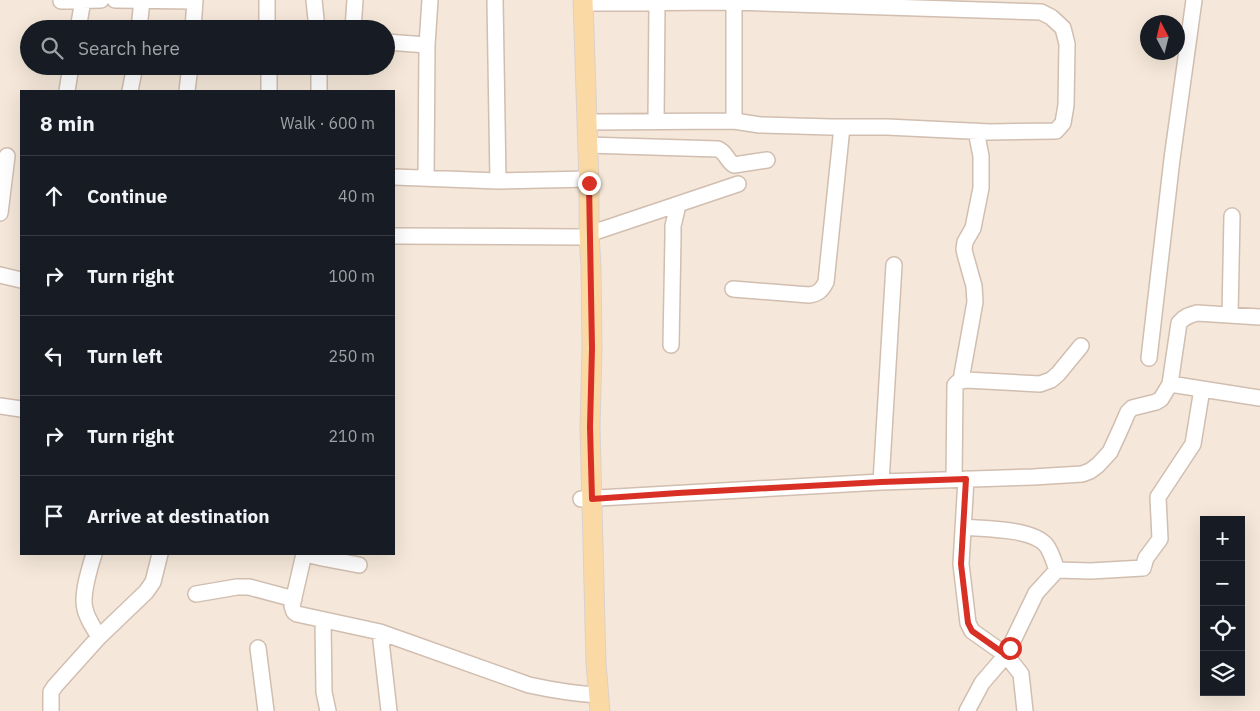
<!DOCTYPE html>
<html lang="en">
<head>
<meta charset="utf-8">
<style>
	:root { --surface:#171b24; --page:#242831; --text:#f1f3f6; --muted:#9ea1a6; --line:#363941 }
	body { margin:0; font-family:"IBM Plex Sans",sans-serif; background:var(--page); color:var(--text) }
	.controls { position:absolute; right:15px; bottom:15px; display:grid; overflow:hidden; border-radius:0px; box-shadow:0 5px 20px #0002 }
	.controls button { width:45px; height:45px; display:grid; place-items:center; padding:0; border:0; border-bottom:1px solid var(--line); background:var(--surface); color:var(--text); font:25px sans-serif }
	.compass { position:absolute; left:1140px; top:15px; width:45px; height:45px; border-radius:50%; background:var(--surface); box-shadow:0 5px 20px #0002; rotate:353deg }
	.stop { position:absolute; width:15px; height:15px; margin:-11px; border:4px solid #d93025; border-radius:50%; background:#fff }
	.stop.end { background:#d93025; border-color:#fff; box-shadow:0 1px 5px #0008 }
	.list { margin:0; padding:0; list-style:none }
	h2 { display:flex; justify-content:space-between; align-items:center; height:65px; margin:0; padding:0 20px; font-size:21px }
	h2 small { font-size:16px; font-weight:400; color:var(--muted) }
	.list li { display:grid; grid-template-columns:32px 1fr auto; gap:15px; align-items:center; box-sizing:border-box; height:80px; padding:0 20px; border-top:1px solid var(--line) }
	.list b { display:block; font-size:19px; white-space:nowrap }
	.list em { font-size:16px; font-style:normal; color:var(--muted) }
	.icon { flex:none; width:28px; height:28px; fill:none; stroke:currentColor; stroke-width:2; stroke-linecap:round; stroke-linejoin:round }
	.map { position:relative; flex:none; width:1260px; height:711px; overflow:hidden }
	.search { position:absolute; background:var(--surface); box-shadow:0 5px 20px #0002; left:20px; top:20px; width:375px; height:55px; display:flex; align-items:center; gap:12px; box-sizing:border-box; padding:0 18px; border-radius:28px; color:var(--muted); font-size:19px }
	.panel { position:absolute; background:var(--surface); box-shadow:0 5px 20px #0002; left:20px; top:90px; width:375px; height:465px; border-radius:0px }
	.map>svg:first-child { display:block }
	.residential { fill:#f5e8da; fill-rule:evenodd }
	.lines { fill:none; stroke-linecap:round; stroke-linejoin:round }
	.minor-casing { stroke:#d1beb0; stroke-width:18 }
	.major-casing { stroke:#dad1cd; stroke-width:21 }
	.minor { stroke:#fff; stroke-width:15 }
	.major { stroke:#fbd9a5; stroke-width:19 }
	.route { stroke:#d93025; stroke-width:6 }
</style>
</head>
<body>
<div class="map">
<svg width="1260" height="711" viewBox="0 0 1260 711">
	<rect width="100%" height="100%" fill="#fdf6ec"/>
	<path class="residential" d="M0,0H1260V711H0ZM1148,22H1178V52H1148ZM29,29H386V66H29ZM21,91H394V554H21ZM1204,520H1241V692H1204Z"/>
	<g class="lines">
		<g class="minor-casing">
			<path id="minor" d="M115,0L195,1
				M267,0V29
				M314,0L317,29
				M495,0L498,181
				M61,1L101,0
				M583,3L734,2L1041,12L1051,17L1063,28L1067,44L1066,105L1063,123L1056,131L990,132L887,127H831L760,125L734,121V2
				M78,29L83,0
				M139,29L142,0
				M193,29L195,0
				M353,29L355,0
				M386,42L427,45
				M269,66V91
				M67,91L71,66
				M130,91L135,66
				M187,91L190,66
				M319,91V66
				M587,122L734,121
				M656,122L657,2
				M587,145L718,149C726,152 727,161 734,165L767,160
				M394,177L498,181L589,179
				M426,178L427,45L430,0
				M0,213L7,156
				M589,234L738,184
				M394,236L580,237
				M0,275L21,280
				M733,289L809,295C818,294 822,290 826,282L842,127
				M1230,315L1232,216
				M671,345L673,237V226L678,205
				M1149,358L1172,159L1194,0
				M961,380L975,302L974,286L965,254L964,249L965,242L973,228L981,188V156L976,131
				M1170,384L1260,398
				M0,406L21,409
				M966,479L961,564L968,623L972,631L1006,655L1036,593L1057,570
				M954,480L955,385L958,382L966,380L1040,384L1051,380L1058,374L1081,346
				M881,482L894,265
				M581,499L881,482L1033,477L1082,474L1090,471L1098,465L1110,452L1121,428L1128,412L1132,408L1156,402L1161,399L1170,384L1179,323C1184,317 1189,315 1197,313L1260,317
				M963,527C984,529 1032,528 1046,545C1051,551 1054,562 1057,570L1091,571L1143,568L1146,558L1160,539L1158,497L1193,444L1202,389
				M94,554C90,567 81,595 85,609C87,619 94,628 99,637
				M304,554L292,606L294,612L297,614L380,632L529,685C552,690 575,694 599,695
				M306,554L322,558L359,565
				M196,594L237,587H249L294,599
				M323,621L324,692L328,711
				M380,632L389,711
				M258,648L266,711
				M51,711V692L55,686L99,637L146,592L153,582L160,554
				M967,711L982,683L1006,655L1021,674L1025,711"/>
		</g>
		<g class="major-casing">
			<path id="major" d="M583,0L589,183V234L591,267L592,348L590,427L596,663L600,711"/>
		</g>
		<use href="#minor" class="minor"/>
		<use href="#major" class="major"/>
	</g>
	<g class="lines">
		<path class="route" d="M589,183L592,348L590,427L592,499L678,493L881,482L966,479L961,564L968,623L972,631L1006,655L1010,648"/>
	</g>
</svg>
<div class="controls">
<button>+</button>
<button>−</button>
<button><svg class="icon" aria-label="locate" viewBox="0 0 24 24"><circle cx="12" cy="12" r="6"/><path d="M12 2v4M12 18v4M2 12h4M18 12h4"/></svg></button>
<button><svg class="icon" aria-label="layers" viewBox="0 0 24 24"><path d="M12 4l9 5-9 5-9-5zM3 14l9 5 9-5"/></svg></button>
</div>
<svg class="compass" viewBox="-18 -18 36 36"><path d="M0-13l5 13h-10z" fill="#e53935"/><path d="M0 13l5-13h-10z" fill="#9ea1a6"/></svg>
<div class="stop" style="left:1010px;top:648px"></div>
<div class="stop end" style="left:589px;top:183px"></div>
<div class="search"><svg class="icon" aria-label="search" viewBox="0 0 24 24"><circle cx="10" cy="10" r="6"/><path d="M15 15l6 6"/></svg>Search here</div>
<section class="panel">
<h2>8 min<small>Walk · 600 m</small></h2>
<ul class="list">
<li><svg class="icon" aria-label="ahead" viewBox="0 0 24 24"><path d="M12 20V5M6 11l6-6 6 6"/></svg><div><b>Continue</b></div><em>40 m</em></li>
<li><svg class="icon" aria-label="right" viewBox="0 0 24 24"><path d="M7 20v-9h11M14 6l5 5-5 5"/></svg><div><b>Turn right</b></div><em>100 m</em></li>
<li><svg class="icon" aria-label="left" viewBox="0 0 24 24"><path d="M17 20v-9H6M10 6l-5 5 5 5"/></svg><div><b>Turn left</b></div><em>250 m</em></li>
<li><svg class="icon" aria-label="right" viewBox="0 0 24 24"><path d="M7 20v-9h11M14 6l5 5-5 5"/></svg><div><b>Turn right</b></div><em>210 m</em></li>
<li><svg class="icon" aria-label="arrive" viewBox="0 0 24 24"><path d="M6 21V4h12l-3 4 3 4H6"/></svg><div><b>Arrive at destination</b></div></li>
</ul>
</section>
</div>
</body>
</html>
